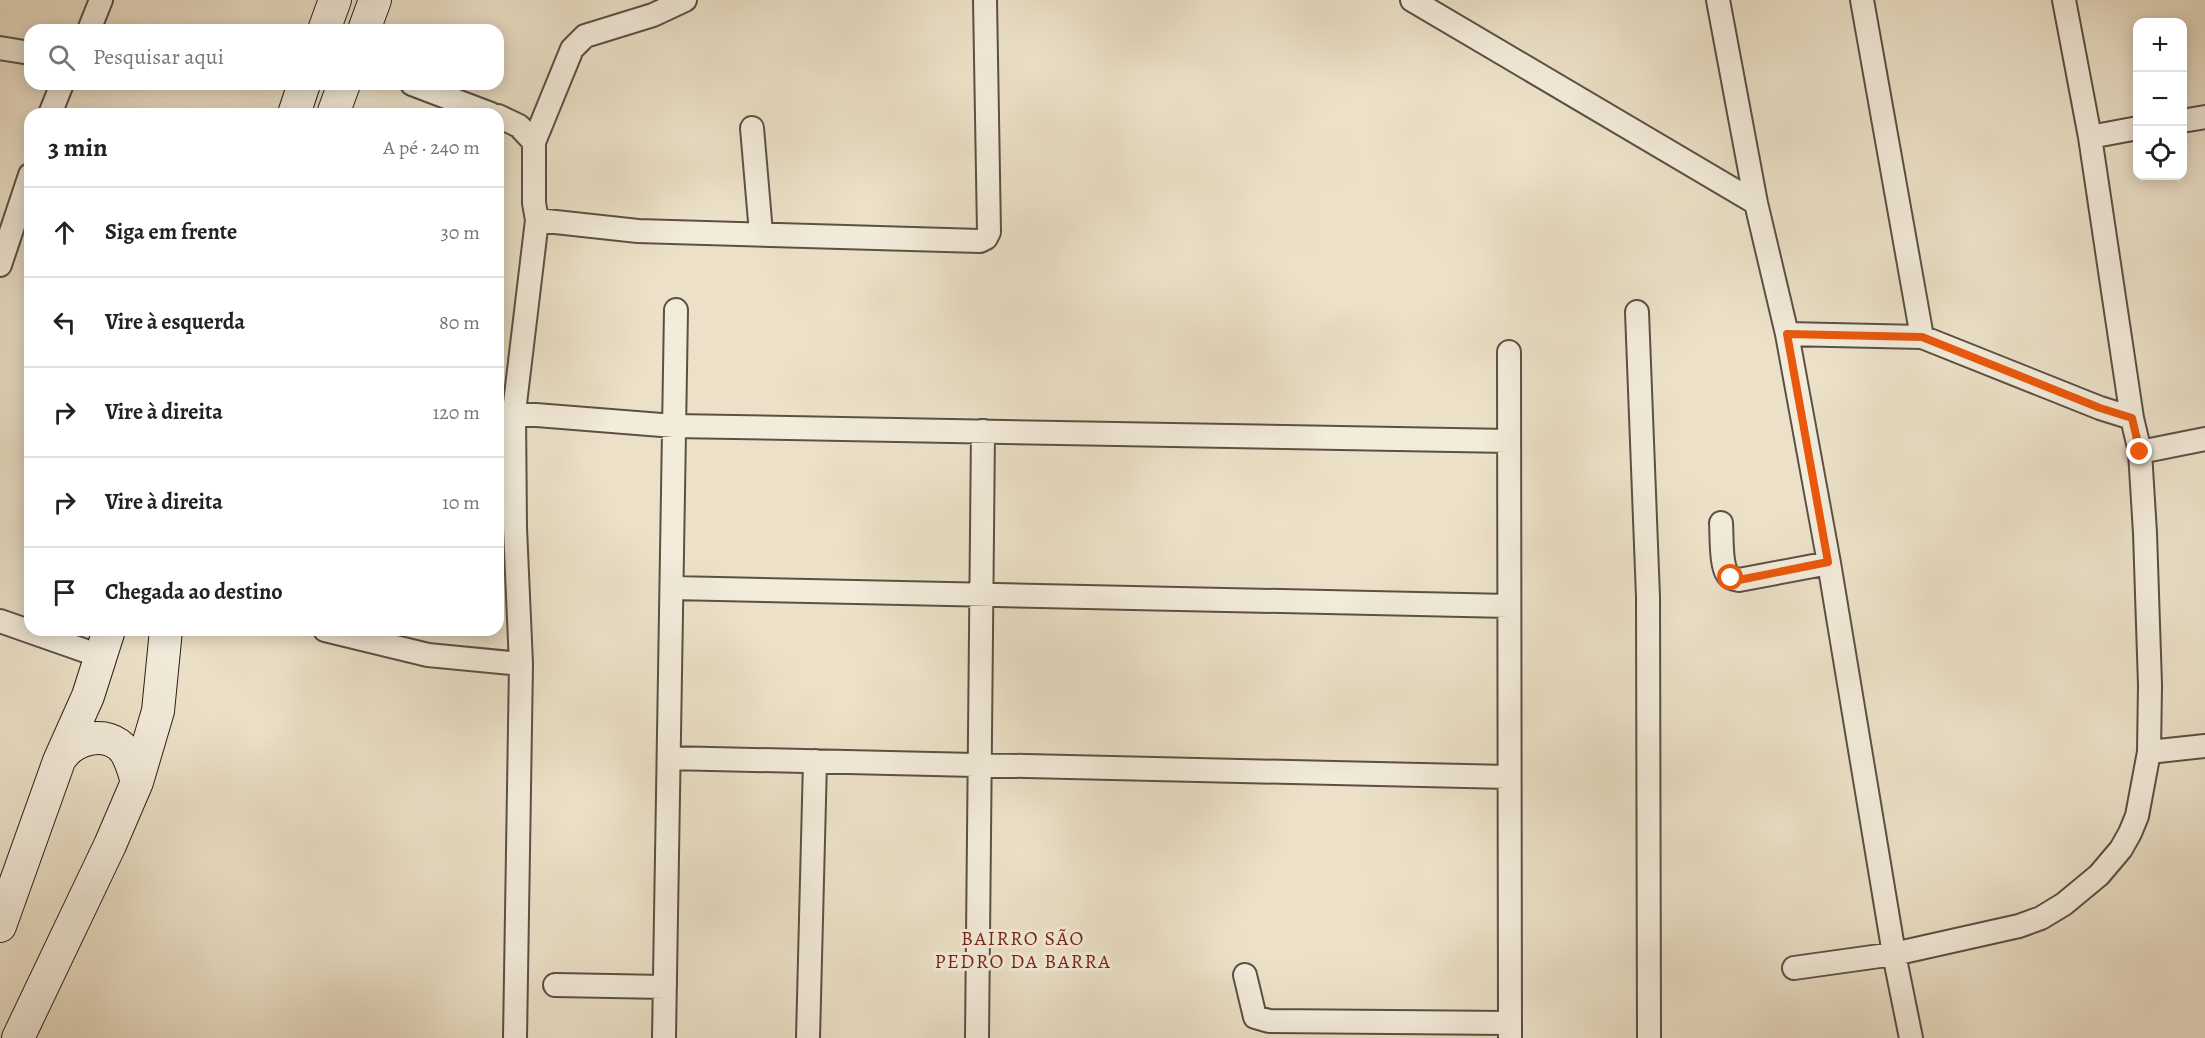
<!DOCTYPE html>
<html lang="pt">
<head>
<meta charset="utf-8">
<style>
	:root { --surface:#fff; --page:#f6f6f6; --text:#222; --muted:#767676; --line:#e0e0e0 }
	body { margin:0; font-family:Alegreya,serif; background:var(--page); color:var(--text) }
	.controls { position:absolute; right:18px; top:18px; display:grid; overflow:hidden; border-radius:12px; box-shadow:0 3px 15px #0003 }
	.controls button { width:54px; height:54px; display:grid; place-items:center; padding:0; border:0; border-bottom:2px solid var(--line); background:var(--surface); color:var(--text); font:30px sans-serif }
	.stop { position:absolute; width:18px; height:18px; margin:-14px; border:4px solid #ea580c; border-radius:50%; background:#fff }
	.stop.end { background:#ea580c; border-color:#fff; box-shadow:0 2px 6px #0008 }
	.list { margin:0; padding:0; list-style:none }
	h2 { display:flex; justify-content:space-between; align-items:center; height:78px; margin:0; padding:0 24px; font-size:26px }
	h2 small { font-size:20px; font-weight:400; color:var(--muted) }
	.list li { display:grid; grid-template-columns:39px 1fr auto; gap:18px; align-items:center; box-sizing:border-box; height:90px; padding:0 24px; border-top:2px solid var(--line) }
	.list b { display:block; font-size:22px; white-space:nowrap }
	.list em { font-size:20px; font-style:normal; color:var(--muted) }
	.icon { flex:none; width:33px; height:33px; fill:none; stroke:currentColor; stroke-width:2; stroke-linecap:round; stroke-linejoin:round }
	.map { position:relative; flex:none; width:2205px; height:1038px; overflow:hidden }
	.search { position:absolute; background:var(--surface); box-shadow:0 3px 15px #0003; left:24px; top:24px; width:480px; height:66px; display:flex; align-items:center; gap:15px; box-sizing:border-box; padding:0 21px; border-radius:18px; color:var(--muted); font-size:22px }
	.panel { position:absolute; background:var(--surface); box-shadow:0 3px 15px #0003; left:24px; top:108px; width:480px; height:528px; border-radius:18px }
	.map>svg:first-child { display:block }
	.lines { fill:none; stroke-linecap:round; stroke-linejoin:round }
	.street-casing { stroke:#5a5145; stroke-width:26 }
	.secondary-casing { stroke:#2a2119; stroke-width:34 }
	.street { stroke:#f3ecdb; stroke-width:22 }
	.secondary { stroke:#f3ecdb; stroke-width:32 }
	.route { stroke:#ea580c; stroke-width:8 }
	.labels { text-anchor:middle; stroke-width:6; stroke-linejoin:round; paint-order:stroke }
	.neighbourhood-label { font-size:20px; letter-spacing:1.5px; fill:#7a1f14; stroke:#f3ecdb }
</style>
</head>
<body>
<div class="map">
<svg width="2205" height="1038" viewBox="0 0 2205 1038">
	<rect width="100%" height="100%" fill="#ece1c8"/>
	<filter id="stains"><feTurbulence type="fractalNoise" baseFrequency=".00333" numOctaves="4"/><feColorMatrix values="0 0 0 0 .2 0 0 0 0 .09 0 0 0 0 .02 0 0 0 .5 -.17"/></filter>
	<radialGradient id="worn" r=".72"><stop offset=".6" stop-color="#630" stop-opacity="0"/><stop offset="1" stop-color="#630" stop-opacity=".3"/></radialGradient>
	<g class="lines">
		<g class="street-casing">
			<path id="street" d="M1412,0L1756,203
				M1718,0L1756,203L1787,334L1829,563L1894,954L1911,1038
				M1862,0L1922,337
				M89,30L101,0
				M0,48L30,53
				M412,84L491,114
				M50,114L62,84
				M498,116L519,126L534,142V203L537,220L514,412L515,528L521,664L515,1038
				M2182,121L2205,117
				M752,128L761,233
				M2090,137L2138,128
				M534,142L572,49L585,36L653,15L685,0
				M537,220L638,231L980,241L986,238L989,232L985,0
				M0,265L30,175
				M1637,312L1648,597L1649,1038
				M1787,334L1922,337L2100,408L2132,418
				M1509,352L1510,1038
				M498,412L674,426L1509,441
				M2140,452L2205,439
				M1721,523C1722,534 1720,571 1730,577C1732,579 1737,579 1739,580L1829,563
				M672,588L1509,606
				M0,621L100,656
				M325,630L428,655L521,664
				M2149,752L2205,746
				M669,758L1509,777
				M1794,968L1894,954L2019,926L2041,918L2064,904L2099,875L2121,849L2130,833L2137,816L2149,752L2150,685L2145,533L2140,452L2132,418L2090,137L2064,0
				M1245,975L1255,1017L1269,1021L1510,1023
				M555,985L665,987
				M664,1038L676,310
				M808,1038L815,761
				M977,1038L983,431"/>
		</g>
		<g class="secondary-casing">
			<path id="secondary" d="M324,30L335,0
				M364,30L375,0
				M294,114L304,84
				M333,114L344,84
				M60,759C73,739 107,728 125,751C131,760 134,772 137,782
				M0,926L59,761L88,696L109,630
				M18,1038L110,845L137,782L158,711L166,630"/>
		</g>
		<use href="#street" class="street"/>
		<use href="#secondary" class="secondary"/>
	</g>
	<g class="lines">
		<path class="route" d="M1731,578L1739,580L1828,562L1787,334L1922,337L2100,408L2132,418L2140,452"/>
	</g>
	<g class="labels">
		<g class="neighbourhood-label">
			<text x="1023" y="945">BAIRRO SÃO<tspan x="1023" dy="23">PEDRO DA BARRA</tspan></text>
		</g>
	</g>
	<rect width="100%" height="100%" filter="url(#stains)"/>
	<rect width="100%" height="100%" fill="url(#worn)"/>
</svg>
<div class="controls">
<button>+</button>
<button>−</button>
<button><svg class="icon" aria-label="locate" viewBox="0 0 24 24"><circle cx="12" cy="12" r="6"/><path d="M12 2v4M12 18v4M2 12h4M18 12h4"/></svg></button>
</div>
<div class="stop" style="left:1731px;top:578px"></div>
<div class="stop end" style="left:2140px;top:452px"></div>
<div class="search"><svg class="icon" aria-label="search" viewBox="0 0 24 24"><circle cx="10" cy="10" r="6"/><path d="M15 15l6 6"/></svg>Pesquisar aqui</div>
<section class="panel">
<h2>3 min<small>A pé · 240 m</small></h2>
<ul class="list">
<li><svg class="icon" aria-label="ahead" viewBox="0 0 24 24"><path d="M12 20V5M6 11l6-6 6 6"/></svg><div><b>Siga em frente</b></div><em>30 m</em></li>
<li><svg class="icon" aria-label="left" viewBox="0 0 24 24"><path d="M17 20v-9H6M10 6l-5 5 5 5"/></svg><div><b>Vire à esquerda</b></div><em>80 m</em></li>
<li><svg class="icon" aria-label="right" viewBox="0 0 24 24"><path d="M7 20v-9h11M14 6l5 5-5 5"/></svg><div><b>Vire à direita</b></div><em>120 m</em></li>
<li><svg class="icon" aria-label="right" viewBox="0 0 24 24"><path d="M7 20v-9h11M14 6l5 5-5 5"/></svg><div><b>Vire à direita</b></div><em>10 m</em></li>
<li><svg class="icon" aria-label="arrive" viewBox="0 0 24 24"><path d="M6 21V4h12l-3 4 3 4H6"/></svg><div><b>Chegada ao destino</b></div></li>
</ul>
</section>
</div>
</body>
</html>
